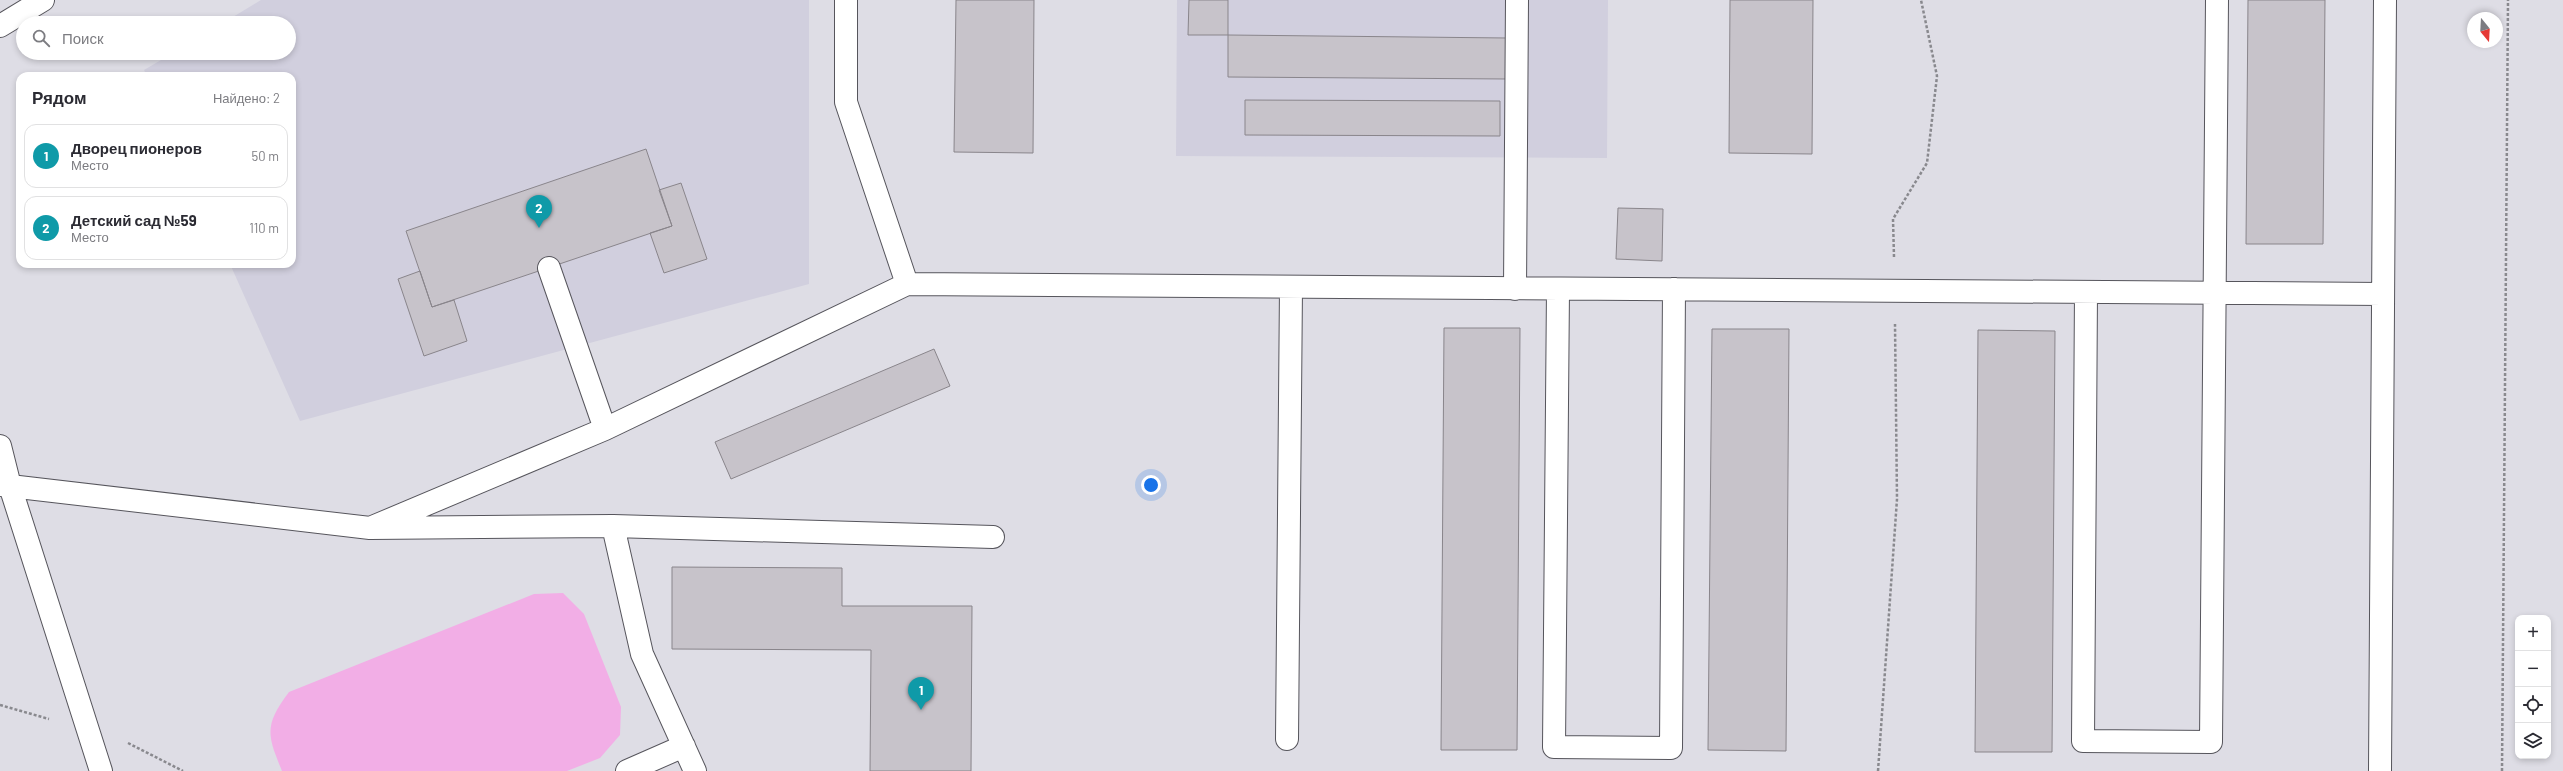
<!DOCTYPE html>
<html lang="ru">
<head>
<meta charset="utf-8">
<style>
	:root { --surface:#fff; --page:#f7f7f7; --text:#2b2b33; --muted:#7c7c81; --line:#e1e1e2; --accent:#111827 }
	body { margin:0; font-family:Barlow,sans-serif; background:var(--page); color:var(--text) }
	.controls { position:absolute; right:12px; bottom:12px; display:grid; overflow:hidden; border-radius:8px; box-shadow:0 2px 6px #0003 }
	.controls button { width:36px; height:36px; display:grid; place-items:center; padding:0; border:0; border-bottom:1px solid var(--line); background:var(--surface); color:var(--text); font:20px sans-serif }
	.compass { position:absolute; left:2467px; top:12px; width:36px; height:36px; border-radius:50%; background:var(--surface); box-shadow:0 2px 6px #0003; rotate:162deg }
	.you { position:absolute; left:1151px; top:485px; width:14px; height:14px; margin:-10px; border:3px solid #fff; border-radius:50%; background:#1a73e8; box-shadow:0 0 0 6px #1a73e833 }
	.badge { display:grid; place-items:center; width:26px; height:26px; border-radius:50%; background:var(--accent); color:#fff; font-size:13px; font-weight:700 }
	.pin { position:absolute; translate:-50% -33px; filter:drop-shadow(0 1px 2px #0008) }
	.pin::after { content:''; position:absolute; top:21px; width:14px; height:12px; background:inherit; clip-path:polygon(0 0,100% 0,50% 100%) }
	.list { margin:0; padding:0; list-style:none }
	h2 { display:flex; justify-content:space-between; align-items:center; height:52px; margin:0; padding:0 16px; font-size:17px }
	h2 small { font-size:13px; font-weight:400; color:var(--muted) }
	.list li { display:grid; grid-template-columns:26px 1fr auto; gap:12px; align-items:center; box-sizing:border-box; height:64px; margin:0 8px 8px; padding:0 8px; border:1px solid var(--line); border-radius:12px }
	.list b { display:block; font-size:15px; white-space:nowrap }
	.list p { margin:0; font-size:13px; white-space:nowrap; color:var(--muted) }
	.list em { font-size:13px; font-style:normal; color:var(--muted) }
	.icon { flex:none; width:22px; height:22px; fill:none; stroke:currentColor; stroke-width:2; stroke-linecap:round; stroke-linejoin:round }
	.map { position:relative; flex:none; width:2563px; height:771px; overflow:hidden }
	.search { position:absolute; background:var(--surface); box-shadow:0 2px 6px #0003; left:16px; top:16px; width:280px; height:44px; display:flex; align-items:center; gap:10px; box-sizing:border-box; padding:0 14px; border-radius:22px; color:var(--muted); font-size:15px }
	.panel { position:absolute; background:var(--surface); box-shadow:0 2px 6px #0003; left:16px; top:72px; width:280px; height:196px; border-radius:12px }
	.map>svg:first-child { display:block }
	.built { fill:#d1cfde }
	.green { fill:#f2aee6 }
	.building { fill:#c7c3ca; stroke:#89858b }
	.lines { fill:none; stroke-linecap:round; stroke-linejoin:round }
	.minor-casing { stroke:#56555c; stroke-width:24 }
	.path { stroke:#89898e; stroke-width:2.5; stroke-dasharray:3 2; stroke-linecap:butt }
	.minor { stroke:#fff; stroke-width:22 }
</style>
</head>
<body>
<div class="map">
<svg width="2563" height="771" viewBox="0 0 2563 771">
	<rect width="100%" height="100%" fill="#dedde5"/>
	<path class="built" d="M261,0H809V284L300,421L230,264H292V76H147L144,70L173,53H289V23H223Z
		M1177,0H1608L1607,158L1176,156Z"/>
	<path class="green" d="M563,593L584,614L621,707L620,735L600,758L567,771H282C267,735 264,725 289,692L534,594Z"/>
	<path class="building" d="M956,0H1034L1033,153L954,152Z
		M1189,0H1228V35H1188Z
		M1730,0H1813L1812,154L1729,153Z
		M2248,0H2325L2323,244H2246Z
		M1228,35L1507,38V79L1228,77Z
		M1245,100L1500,101V136L1245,135Z
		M646,149L672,226L432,307L406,231Z
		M681,183L707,259L664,273L650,233L672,226L659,190Z
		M1618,208L1663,209L1662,261L1616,259Z
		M420,271L432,307L454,300L467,341L424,356L398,279Z
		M1444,328H1520L1517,750H1441Z
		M1712,329H1789L1786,751L1708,750Z
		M1978,330L2055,331L2052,752H1975Z
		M934,349L950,386L731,479L715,442Z
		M672,567L842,568V606H972L971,771H870L871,650L672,649Z"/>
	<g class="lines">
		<g class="minor-casing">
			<path id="minor" d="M846,0V102L907,284
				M0,26L43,0
				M549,268L605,429
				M1515,289L1517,0
				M1558,289L1554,747L1671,748L1674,289
				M2086,292L2083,741L2211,742L2217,0
				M0,446L10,486L370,528L613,526L993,537
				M0,485L10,486L101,771
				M613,526L642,654L695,771
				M370,528L605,429L907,284L2383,294
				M1287,739L1291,287
				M627,771L684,746
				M2380,771L2385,0"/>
		</g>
		<path class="path" d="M1894,257L1893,219L1927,163L1937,76L1921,0
			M0,705L49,719
			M128,743L183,771
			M1878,771L1897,499L1895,324
			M2502,771L2508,0"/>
		<use href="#minor" class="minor"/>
	</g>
</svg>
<div class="controls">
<button>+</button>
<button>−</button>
<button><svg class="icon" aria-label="locate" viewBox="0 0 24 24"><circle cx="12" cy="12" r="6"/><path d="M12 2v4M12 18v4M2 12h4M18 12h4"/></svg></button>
<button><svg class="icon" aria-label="layers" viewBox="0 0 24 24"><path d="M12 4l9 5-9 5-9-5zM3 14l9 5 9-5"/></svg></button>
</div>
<svg class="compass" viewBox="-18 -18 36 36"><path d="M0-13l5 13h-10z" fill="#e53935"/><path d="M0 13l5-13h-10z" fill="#7c7c81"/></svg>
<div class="you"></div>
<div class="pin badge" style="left:921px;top:710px;background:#0f9aa8">1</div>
<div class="pin badge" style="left:539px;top:228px;background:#0f9aa8">2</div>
<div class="search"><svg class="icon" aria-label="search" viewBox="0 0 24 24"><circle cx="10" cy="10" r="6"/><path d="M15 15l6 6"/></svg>Поиск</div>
<section class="panel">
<h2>Рядом<small>Найдено: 2</small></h2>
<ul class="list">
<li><span class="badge" style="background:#0f9aa8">1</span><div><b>Дворец пионеров</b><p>Место</p></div><em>50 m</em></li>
<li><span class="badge" style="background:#0f9aa8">2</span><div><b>Детский сад №59</b><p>Место</p></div><em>110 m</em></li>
</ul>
</section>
</div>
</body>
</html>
